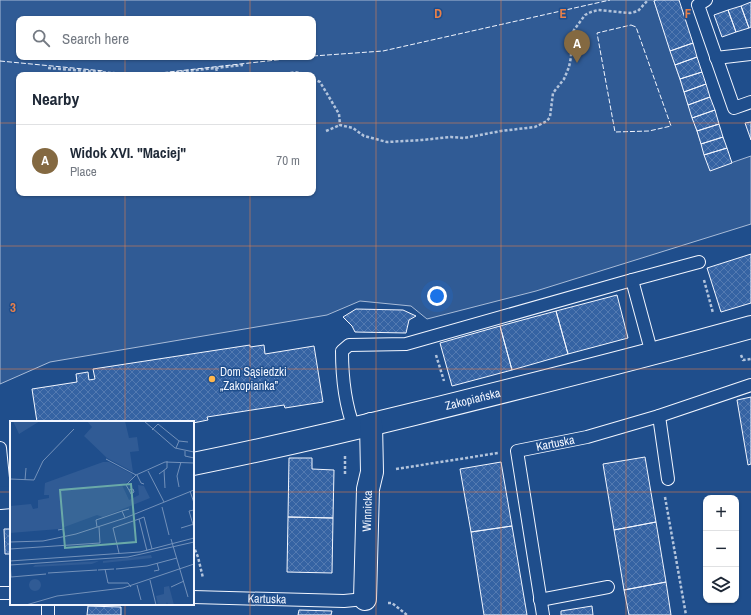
<!DOCTYPE html>
<html lang="en">
<head>
<meta charset="utf-8">
<style>
	:root { --surface:#fff; --page:#f2f2f3; --text:#1f2937; --muted:#747a83; --line:#e0e1e3; --accent:#846941 }
	body { margin:0; font-family:"Archivo Narrow",sans-serif; background:var(--page); color:var(--text) }
	.controls { position:absolute; right:12px; bottom:12px; display:grid; overflow:hidden; border-radius:8px; box-shadow:0 1px 3px #0004 }
	.controls button { width:36px; height:36px; display:grid; place-items:center; padding:0; border:0; border-bottom:1px solid var(--line); background:var(--surface); color:var(--text); font:20px sans-serif }
	.you { position:absolute; left:437px; top:296px; width:14px; height:14px; margin:-10px; border:3px solid #fff; border-radius:50%; background:#1a73e8; box-shadow:0 0 0 6px #1a73e833 }
	.badge { display:grid; place-items:center; width:26px; height:26px; border-radius:50%; background:var(--accent); color:#fff; font-size:13px; font-weight:700 }
	.pin { position:absolute; translate:-50% -33px; filter:drop-shadow(0 1px 2px #0008) }
	.pin::after { content:''; position:absolute; top:21px; width:14px; height:12px; background:inherit; clip-path:polygon(0 0,100% 0,50% 100%) }
	.list { margin:0; padding:0; list-style:none }
	h2 { display:flex; justify-content:space-between; align-items:center; height:52px; margin:0; padding:0 16px; font-size:17px }
	h2 small { font-size:13px; font-weight:400; color:var(--muted) }
	.list li { display:grid; grid-template-columns:26px 1fr auto; gap:12px; align-items:center; box-sizing:border-box; height:72px; padding:0 16px; border-top:1px solid var(--line) }
	.list b { display:block; font-size:15px; white-space:nowrap }
	.list p { margin:0; font-size:13px; white-space:nowrap; color:var(--muted) }
	.list em { font-size:13px; font-style:normal; color:var(--muted) }
	.icon { flex:none; width:22px; height:22px; fill:none; stroke:currentColor; stroke-width:2; stroke-linecap:round; stroke-linejoin:round }
	.map { position:relative; flex:none; width:751px; height:615px; overflow:hidden }
	.search { position:absolute; background:var(--surface); box-shadow:0 1px 3px #0004; left:16px; top:16px; width:300px; height:44px; display:flex; align-items:center; gap:10px; box-sizing:border-box; padding:0 14px; border-radius:8px; color:var(--muted); font-size:15px }
	.panel { position:absolute; background:var(--surface); box-shadow:0 1px 3px #0004; left:16px; top:72px; width:300px; height:124px; border-radius:8px }
	.map>svg:first-child { display:block }
	.green { fill:#305b95; stroke:#a8bbd7; fill-rule:evenodd }
	.building { fill:url(#building-cross-hatch); stroke:#f2f6ff }
	.lines { fill:none; stroke-linecap:round; stroke-linejoin:round }
	.service-casing { stroke:#f2f6ff; stroke-width:14 }
	.minor-casing { stroke:#f2f6ff; stroke-width:24 }
	.path { stroke:#b3c4dc; stroke-width:2.5; stroke-dasharray:3 2; stroke-linecap:butt }
	.service { stroke:#1f4e8c; stroke-width:12 }
	.minor { stroke:#1f4e8c; stroke-width:22 }
	.fence { stroke:#f2f6ff; stroke-width:1; stroke-dasharray:5 2; stroke-linecap:butt }
	.grid { fill:none; stroke:#ea8049; stroke-width:1; stroke-opacity:0.55 }
	.poi-dot { fill:#ffb74d; stroke:#1f4e8c; stroke-width:1.5 }
	.labels { text-anchor:middle; stroke-width:3; stroke-linejoin:round; paint-order:stroke }
	.poi-label { font-size:12px; fill:#f2f6ff; stroke:#1f4e8c; text-anchor:start }
	.street-label { font-size:12px; fill:#f2f6ff; stroke:#1f4e8c }
	.inset-road { fill:none; stroke:#7391ba; stroke-width:1 }
	.view { fill:#6aa9a8; fill-opacity:0.15; stroke:#6aa9a8; stroke-width:2 }
	.inset-edge { fill:none; stroke:#f2f6ff; stroke-width:2 }
	.grid-label { font-size:13px; text-anchor:middle; font-weight:bold; fill:#ea8049; stroke:#1f4e8c; stroke-width:3; stroke-linejoin:round; paint-order:stroke }
</style>
</head>
<body>
<div class="map">
<svg width="751" height="615" viewBox="0 0 751 615">
	<defs>
		<pattern id="building-cross-hatch" width="8" height="8" patternUnits="userSpaceOnUse"><rect width="8" height="8" fill="#3563a3"/><path d="M0 0l8 8M0 8l8-8" fill="none" stroke="#537ab1"/></pattern>
	</defs>
	<rect width="100%" height="100%" fill="#1f4e8c"/>
	<path class="green" d="M0,0H656L654,1L710,170L751,156V224L536,291L427,319L411,306L360,301L327,315L50,362L0,384ZM19,19H313V57H19ZM19,75H313V193H19Z"/>
	<path class="building" d="M656,0H679L693,43L670,51L654,1Z
		M751,2V27L749,28L741,6Z
		M741,6L749,28L736,32L728,10Z
		M728,10L736,32L722,37L714,15Z
		M693,43L697,57L675,65L670,51Z
		M697,57L702,72L680,79L675,65Z
		M702,72L706,84L684,92L680,79Z
		M706,84L710,97L688,105L684,92Z
		M710,97L715,110L692,118L688,105Z
		M715,110L719,124L697,131L692,118Z
		M751,122V140L745,123Z
		M719,124L723,137L701,144L697,131Z
		M723,137L727,148L704,155L701,144Z
		M727,148L732,163L710,171L704,155Z
		M751,254V303L721,312L707,268Z
		M617,295L628,338L568,354L556,311Z
		M356,309L403,310L416,316L409,320L406,333L355,332L352,326L343,317Z
		M556,311L568,354L512,370L500,326Z
		M500,326L512,370L452,386L440,343Z
		M250,345V347L264,345L265,354L314,346L323,402L285,408L284,405L207,417L208,420L193,423L37,422L32,389L77,382L76,374L88,372L89,380L95,379L93,369Z
		M751,397V464L748,465L737,400Z
		M645,457L656,522L614,530L603,464Z
		M289,458H312V469L334,470L333,518L288,517Z
		M501,462L512,526L471,532L460,469Z
		M288,517L333,518L332,573L287,572Z
		M656,522L666,582L624,590L614,530Z
		M512,526L527,615H484L471,532Z
		M4,529H11V554H5Z
		M666,582L671,615H629L624,590Z
		M88,606L121,607V615H87Z
		M592,606L593,615H561V611Z
		M299,610L332,611L331,615H298Z"/>
	<g class="lines">
		<g class="service-casing">
			<g id="service">
				<path d="M706,0L698,5L734,108L751,102"/>
				<path d="M716,58L751,54"/>
				<path d="M652,354L632,280L699,262"/>
				<path d="M659,416L668,479"/>
				<path d="M354,428C345,404 342,377 342,351L349,345L406,344L632,280"/>
				<path d="M0,448L5,498"/>
				<path d="M0,593H11"/>
				<path id="s1" d="M193,597L344,601L365,599"/>
				<path d="M540,600L608,587"/>
				<path d="M48,615V604"/>
				<path id="s2" d="M543,615L517,451L587,437L659,416L751,385"/>
			</g>
		</g>
		<g class="minor-casing">
			<g id="minor">
				<path id="s3" d="M193,464C267,449 341,432 414,414C527,386 639,358 751,327"/>
				<path d="M0,498L11,497"/>
				<path id="s4" d="M365,599L368,489L372,472L371,424"/>
			</g>
		</g>
		<path class="path" d="M48,68L137,75
			M216,68L218,75
			M151,75L243,65
			M286,75C292,71 300,72 306,75
			M313,79L320,82L329,97L339,114L340,125L353,128L364,136L387,142L422,140L451,137L464,138L501,131L535,127L547,121L550,117L553,93L564,79L569,67L571,57V39L574,30L585,15L591,12L598,10L630,13L638,11L648,0
			M326,131L340,125
			M704,280L713,313
			M436,355L444,381
			M741,355L743,360L751,359
			M345,456V475
			M396,469L498,453
			M665,497L686,615
			M193,545L198,557L203,578
			M388,603H392L407,615"/>
		<use href="#service" class="service"/>
		<use href="#minor" class="minor"/>
		<path class="fence" d="M631,25L636,27L671,126L649,131L615,132L597,33Z
			M313,56L383,51L610,0
			M0,61L104,71
			M135,74L142,75L303,57"/>
	</g>
	<path class="grid" d="M125,0V19M250,0V19M376,0V615M501,0V615M626,0V615M125,57V75M250,57V75M0,123H19M313,123H751M125,193V422M250,193V615M0,246H751M0,369H751M0,492H11M193,492H751M125,604V615"/>
	<circle class="poi-dot" cx="212" cy="379" r="4"/>
	<g class="labels">
		<g class="poi-label">
			<text x="220" y="376">Dom Sąsiedzki<tspan x="220" dy="14">„Zakopianka”</tspan></text>
		</g>
		<g class="street-label">
			<text dy="4" stroke="none"><textPath href="#s3" startOffset="287">Zakopiańska</textPath></text>
			<text dy="4" stroke="none"><textPath href="#s2" startOffset="205">Kartuska</textPath></text>
			<text dy="4" stroke="none"><textPath href="#s4" startOffset="88">Winnicka</textPath></text>
			<text dy="4" stroke="none"><textPath href="#s1" startOffset="74">Kartuska</textPath></text>
		</g>
	</g>
	<g transform="translate(10 421)">
		<rect width="184" height="184" fill="#1f4e8c"/>
		<path d="M3,0H30L9,13ZM77,0H115L119,17L127,16L129,30L120,31L123,51L97,37L74,15L82,6ZM93,41H99L122,53L123,58L112,64L119,79L129,74L128,64L134,65L140,77L93,96L87,94L49,108L0,112V85L21,83L23,88L28,87V79L39,77V74H34L35,62ZM141,134L142,137L93,142V140ZM89,140L82,143L23,146L25,144ZM19 164a6 6 0 1 1 12 0a6 6 0 1 1-12 0ZM159,165L164,184H158L157,181L156,184H148L146,175L154,173V166Z" fill="#305b95"/>
		<path class="inset-road" d="M134,0L165,27L184,31M142,9L148,3L169,20M166,27L169,20L178,21M175,30V35L184,37M96,38L126,54L155,41L184,42M154,49L155,67M138,50L154,81M149,53L157,47V40M127,54L131,62L134,63M0,58L24,59L33,40L64,8M15,59L16,47M169,66L167,55L171,41M119,69L121,73L124,71L123,68L119,69L116,64L126,54M180,70L184,82M152,86L159,114M184,89L179,90L184,107M115,97L112,90L119,88M87,106L86,99L112,90M171,107L184,103M48,109L53,108L55,116M161,118L178,176M0,121L33,120L66,113L115,97L184,69M0,128L90,122L89,106M137,130L129,98L134,96L142,128M109,132L103,107L129,98M0,140L1,156L36,153M0,140L130,131L184,117M0,144L118,136L184,121M95,148L98,162H118L121,166M106,148L137,145L167,137M88,149L104,148M144,150L149,149L147,142M38,152L87,149M140,159L146,184M127,164L131,179M161,166L174,160M16,184L47,175L113,167L184,143"/>
		<path class="view" d="M121,63L126,121L55,127L50,69Z"/>
		<rect width="184" height="184" class="inset-edge"/>
	</g>
	<g class="grid-label">
		<text x="438" y="18">D</text>
		<text x="563" y="18">E</text>
		<text x="688" y="18">F</text>
		<text x="13" y="312">3</text>
	</g>
</svg>
<div class="controls">
<button>+</button>
<button>−</button>
<button><svg class="icon" aria-label="layers" viewBox="0 0 24 24"><path d="M12 4l9 5-9 5-9-5zM3 14l9 5 9-5"/></svg></button>
</div>
<div class="you"></div>
<div class="pin badge" style="left:577px;top:63px">A</div>
<div class="search"><svg class="icon" aria-label="search" viewBox="0 0 24 24"><circle cx="10" cy="10" r="6"/><path d="M15 15l6 6"/></svg>Search here</div>
<section class="panel">
<h2>Nearby<small></small></h2>
<ul class="list">
<li><span class="badge">A</span><div><b>Widok XVI. &quot;Maciej&quot;</b><p>Place</p></div><em>70 m</em></li>
</ul>
</section>
</div>
</body>
</html>
